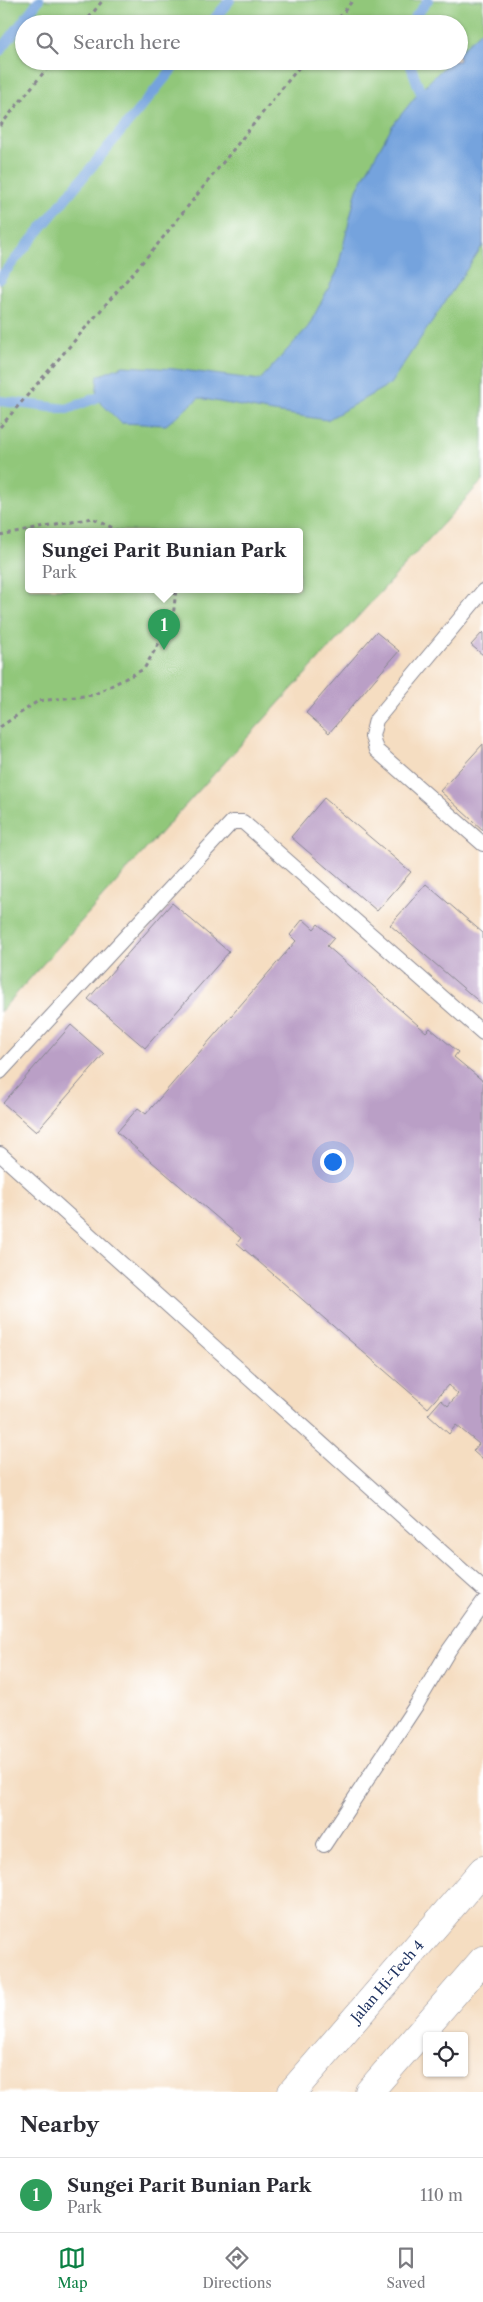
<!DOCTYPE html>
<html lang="en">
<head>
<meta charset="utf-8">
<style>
	:root { --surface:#fff; --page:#f2f2f3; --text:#2b2b33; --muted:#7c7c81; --line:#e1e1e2; --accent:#0b8043 }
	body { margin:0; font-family:"Libre Caslon Text",serif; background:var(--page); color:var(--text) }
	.controls { position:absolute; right:15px; bottom:15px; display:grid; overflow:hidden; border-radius:5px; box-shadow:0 1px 4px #0004 }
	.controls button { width:45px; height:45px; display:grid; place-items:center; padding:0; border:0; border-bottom:1px solid var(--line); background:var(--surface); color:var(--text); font:25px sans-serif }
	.you { position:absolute; left:332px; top:1161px; width:18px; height:18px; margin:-12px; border:4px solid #fff; border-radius:50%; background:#1a73e8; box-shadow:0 0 0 8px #1a73e833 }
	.badge { display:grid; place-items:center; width:32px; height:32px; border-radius:50%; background:var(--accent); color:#fff; font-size:16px; font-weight:700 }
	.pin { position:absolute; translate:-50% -41px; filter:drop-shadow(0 1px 2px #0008) }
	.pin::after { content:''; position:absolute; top:26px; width:18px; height:15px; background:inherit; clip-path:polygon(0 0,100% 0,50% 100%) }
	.popup { position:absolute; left:25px; top:528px; width:278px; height:65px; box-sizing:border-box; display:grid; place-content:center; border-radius:5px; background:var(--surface); filter:drop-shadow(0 1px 4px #0005); font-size:16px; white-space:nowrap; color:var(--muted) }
	.popup b { font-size:19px; color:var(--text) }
	.popup::after { content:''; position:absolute; left:50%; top:100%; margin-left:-10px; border:10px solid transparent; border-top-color:var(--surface) }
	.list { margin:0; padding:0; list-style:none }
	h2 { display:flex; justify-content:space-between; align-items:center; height:65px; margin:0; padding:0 20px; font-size:21px }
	h2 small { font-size:16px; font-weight:400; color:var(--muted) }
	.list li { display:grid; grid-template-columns:32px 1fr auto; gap:15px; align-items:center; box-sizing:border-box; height:75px; padding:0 20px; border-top:1px solid var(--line) }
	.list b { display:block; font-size:19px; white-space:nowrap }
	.list p { margin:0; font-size:16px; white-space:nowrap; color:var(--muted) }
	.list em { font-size:16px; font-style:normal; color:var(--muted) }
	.icon { flex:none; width:28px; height:28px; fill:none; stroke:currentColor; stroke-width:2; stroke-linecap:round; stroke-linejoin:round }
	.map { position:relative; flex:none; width:483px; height:2092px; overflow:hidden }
	.search { position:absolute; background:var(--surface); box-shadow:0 1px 4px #0004; left:15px; right:15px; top:15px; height:55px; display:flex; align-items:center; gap:12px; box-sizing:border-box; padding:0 18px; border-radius:28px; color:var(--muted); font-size:19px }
	.sheet { height:140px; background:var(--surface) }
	nav { display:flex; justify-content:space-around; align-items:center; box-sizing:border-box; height:70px; border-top:1px solid var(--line); background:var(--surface); font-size:14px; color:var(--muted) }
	nav a { display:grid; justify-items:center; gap:2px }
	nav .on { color:var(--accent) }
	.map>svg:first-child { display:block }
	.green { fill:#91c77a; stroke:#567b6c; fill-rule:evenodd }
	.water { fill:#74a3dd; stroke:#48699e }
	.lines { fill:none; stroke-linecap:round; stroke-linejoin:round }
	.stream { stroke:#74a3dd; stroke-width:10 }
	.building { fill:#ba9fc6 }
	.lane-casing { stroke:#888690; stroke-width:16 }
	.street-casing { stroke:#888690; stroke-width:29 }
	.path { stroke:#888690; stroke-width:3; stroke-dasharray:4 4; stroke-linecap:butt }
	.lane { stroke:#fff; stroke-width:14 }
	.street { stroke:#fff; stroke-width:28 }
	.labels { text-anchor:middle; stroke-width:4; stroke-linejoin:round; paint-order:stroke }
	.street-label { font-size:14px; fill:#1b2f5e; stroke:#fff }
</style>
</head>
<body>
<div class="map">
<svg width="483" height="2092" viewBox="0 0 483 2092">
	<rect width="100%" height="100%" fill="#fff"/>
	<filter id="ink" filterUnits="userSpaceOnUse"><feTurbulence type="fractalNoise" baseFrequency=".02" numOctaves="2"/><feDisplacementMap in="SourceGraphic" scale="10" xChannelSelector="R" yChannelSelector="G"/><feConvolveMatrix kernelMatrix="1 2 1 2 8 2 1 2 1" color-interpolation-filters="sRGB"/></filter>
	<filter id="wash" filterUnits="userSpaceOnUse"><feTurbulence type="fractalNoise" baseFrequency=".0096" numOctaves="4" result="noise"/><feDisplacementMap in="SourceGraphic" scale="20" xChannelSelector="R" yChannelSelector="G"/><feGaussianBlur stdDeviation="1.12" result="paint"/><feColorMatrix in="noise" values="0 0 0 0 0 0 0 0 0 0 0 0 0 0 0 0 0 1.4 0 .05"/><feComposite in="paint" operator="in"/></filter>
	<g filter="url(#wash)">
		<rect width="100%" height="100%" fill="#f5ddc1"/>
		<path class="green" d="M0,0H483V480L172,820L0,1012ZM24,24H459V61H24ZM29,531H299V589H29Z"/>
		<path class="water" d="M483,29V245L390,384L327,420L267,411L199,398L166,425L121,423L96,398L98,376L123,366L174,369L260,380L308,327L337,272L357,189L392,126L420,91L450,61H459V52Z"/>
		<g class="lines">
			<path class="stream" d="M210,24L230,0
				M410,24L428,0
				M0,51L39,0
				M409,61L420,91
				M0,278L179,61
				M0,401L67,409L96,398"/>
		</g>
		<g id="blocks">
			<path class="building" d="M376,632L399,651L329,733L306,713Z
				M483,632V655L471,645Z
				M483,744V830L440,791Z
				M324,798L411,872L377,911L291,837Z
				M426,884L483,933V1005L390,925Z
				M172,903L229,952L145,1048L88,999Z
				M303,919L314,929L318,924L334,938L327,946L426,1032L430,1028L458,1052L454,1057L483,1081V1460L473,1451L479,1444L456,1425L449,1434L428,1415L441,1400L448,1406L458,1394L448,1385L428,1408L237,1243L241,1238L117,1132L138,1108L146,1114L296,941L290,935Z
				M71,1025L104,1054L36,1132L3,1103Z"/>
		</g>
	</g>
	<g filter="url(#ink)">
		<use href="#blocks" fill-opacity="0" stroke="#888690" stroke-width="1"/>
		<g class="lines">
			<g class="lane-casing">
				<path id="lane" d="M483,591L376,720L372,736L376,750L483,844
					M0,1072L232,822H243L483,1033
					M0,1154L483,1589
					M324,1845L417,1704L449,1650L483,1602"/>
			</g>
			<g class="street-casing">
				<g id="street">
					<path id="s1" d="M292,2092L483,1870"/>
					<path d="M369,2092L483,1960"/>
				</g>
			</g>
			<path class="path" d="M84,24L103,0
				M334,24L353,0
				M0,126L53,61
				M0,427L157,245L304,61
				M0,536L92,518L119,531
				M0,727L38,701L93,695L144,669L173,618L176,589"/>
			<use href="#lane" class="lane"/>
			<use href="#street" class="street"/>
		</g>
	</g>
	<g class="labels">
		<g class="street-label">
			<text dy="5" stroke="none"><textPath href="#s1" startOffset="146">Jalan Hi-Tech 4</textPath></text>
		</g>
	</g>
</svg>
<div class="controls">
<button><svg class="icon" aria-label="locate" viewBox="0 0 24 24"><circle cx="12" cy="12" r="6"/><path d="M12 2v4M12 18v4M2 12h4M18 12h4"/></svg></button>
</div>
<div class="you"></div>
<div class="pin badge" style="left:164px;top:650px;background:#2e9e5b">1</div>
<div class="popup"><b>Sungei Parit Bunian Park</b>Park</div>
<div class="search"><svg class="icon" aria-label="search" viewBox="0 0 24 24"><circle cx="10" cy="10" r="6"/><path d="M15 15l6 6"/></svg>Search here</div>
</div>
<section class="sheet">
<h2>Nearby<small></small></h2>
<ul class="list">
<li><span class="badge" style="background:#2e9e5b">1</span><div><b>Sungei Parit Bunian Park</b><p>Park</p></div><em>110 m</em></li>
</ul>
</section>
<nav>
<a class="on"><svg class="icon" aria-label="map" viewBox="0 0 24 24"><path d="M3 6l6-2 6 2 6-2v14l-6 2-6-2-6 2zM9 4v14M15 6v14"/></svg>Map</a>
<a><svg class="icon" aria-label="directions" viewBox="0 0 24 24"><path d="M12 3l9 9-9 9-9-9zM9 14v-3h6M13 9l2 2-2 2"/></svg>Directions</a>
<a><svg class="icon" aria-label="saved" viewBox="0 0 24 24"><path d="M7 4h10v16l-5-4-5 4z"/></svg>Saved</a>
</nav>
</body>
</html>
